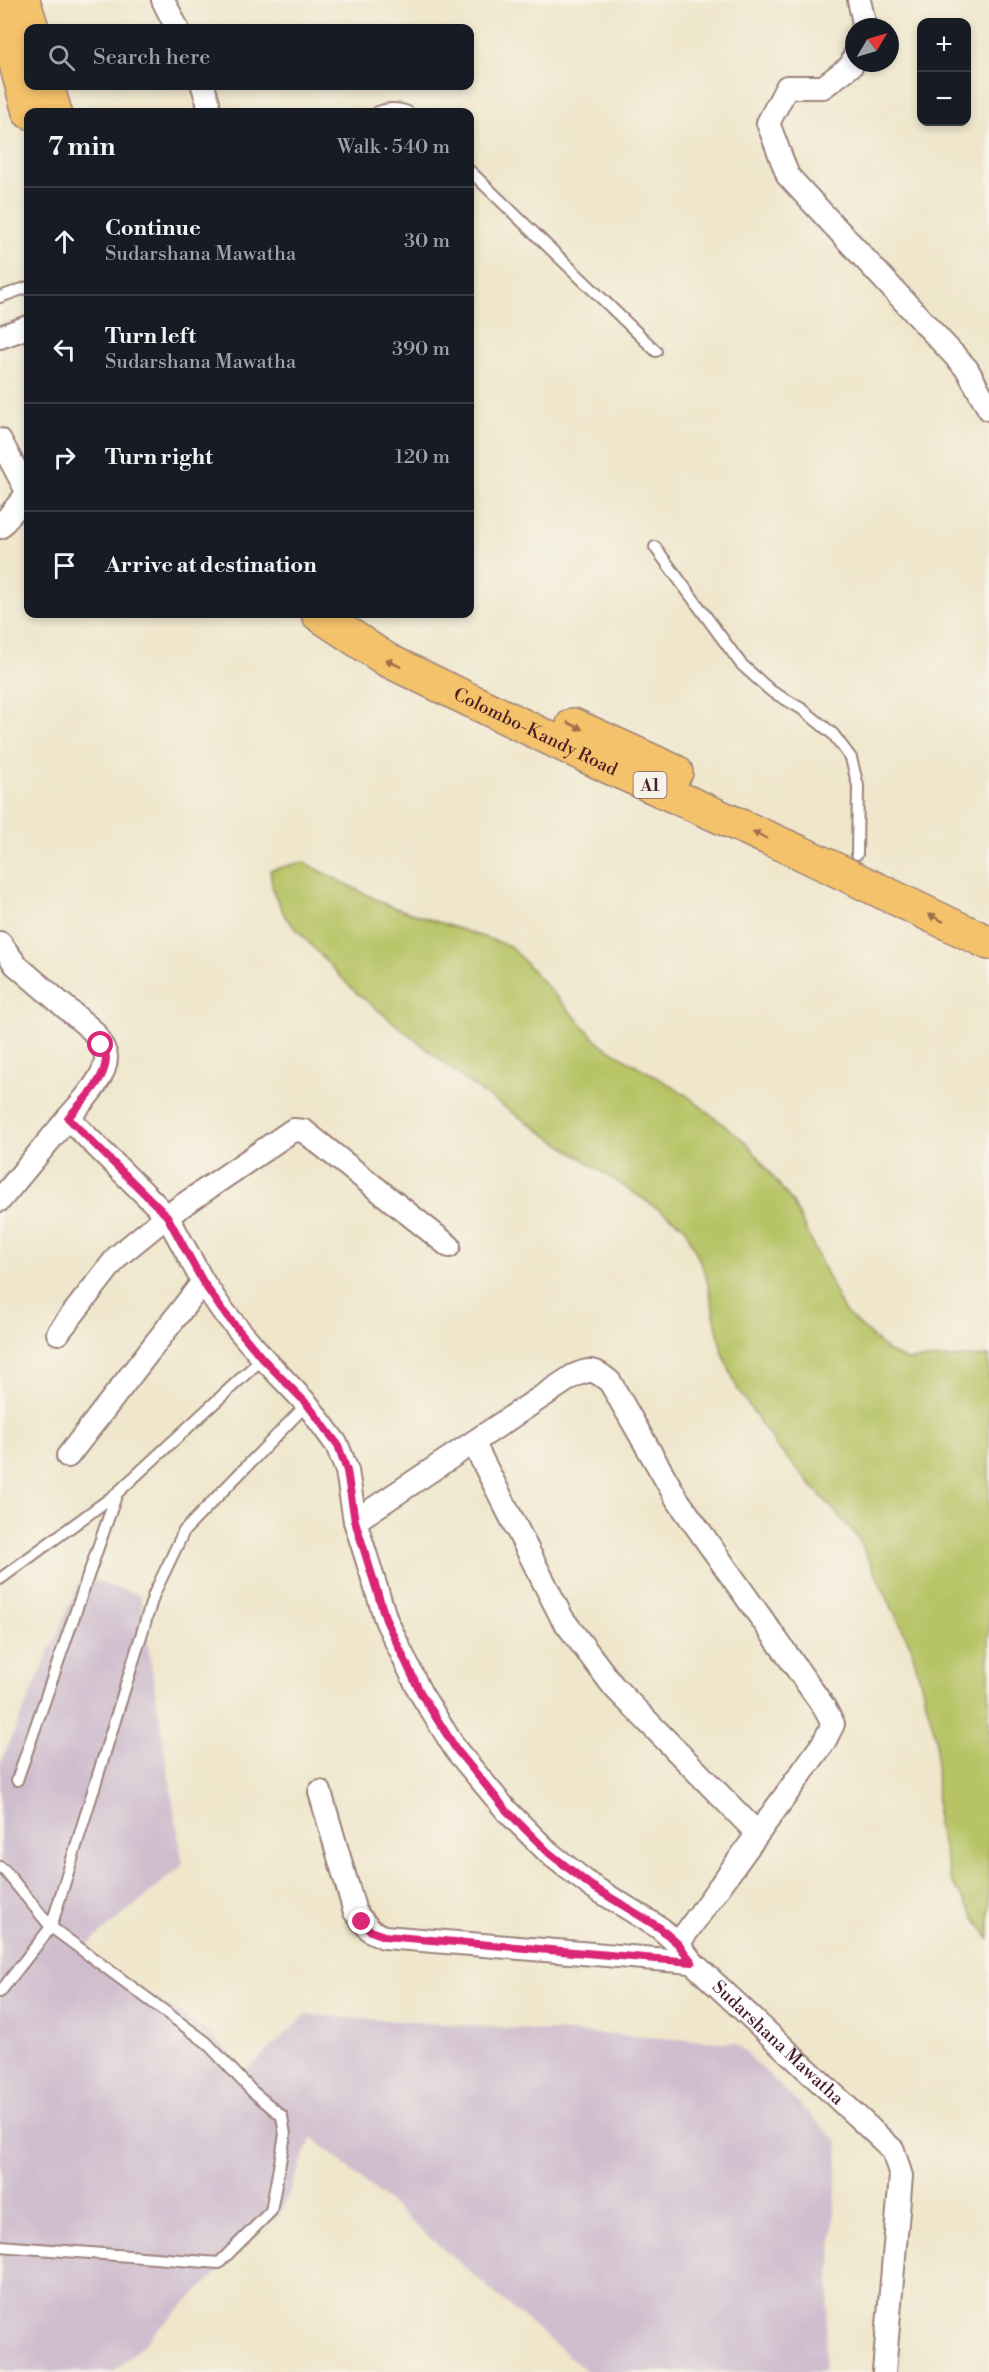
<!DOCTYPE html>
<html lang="en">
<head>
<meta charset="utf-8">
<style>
	:root { --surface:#171b24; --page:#20242c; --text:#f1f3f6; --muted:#9ea1a6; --line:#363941 }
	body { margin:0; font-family:"Libre Bodoni",serif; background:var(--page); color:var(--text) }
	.controls { position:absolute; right:18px; top:18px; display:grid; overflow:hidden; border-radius:12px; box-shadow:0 3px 9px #0003 }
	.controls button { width:54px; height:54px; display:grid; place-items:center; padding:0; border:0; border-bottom:2px solid var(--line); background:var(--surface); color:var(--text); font:30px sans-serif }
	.compass { position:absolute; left:845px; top:18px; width:54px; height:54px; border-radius:50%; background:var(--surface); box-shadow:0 3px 9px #0003; rotate:52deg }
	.stop { position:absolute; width:18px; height:18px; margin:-14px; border:4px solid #db2777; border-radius:50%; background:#fff }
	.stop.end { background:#db2777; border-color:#fff; box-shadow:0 2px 6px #0008 }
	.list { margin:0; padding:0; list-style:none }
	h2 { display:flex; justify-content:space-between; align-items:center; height:78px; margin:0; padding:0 24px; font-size:26px }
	h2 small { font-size:20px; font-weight:400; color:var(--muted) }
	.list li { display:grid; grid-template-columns:39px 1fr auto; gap:18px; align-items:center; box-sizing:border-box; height:108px; padding:0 24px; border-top:2px solid var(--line) }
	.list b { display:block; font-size:22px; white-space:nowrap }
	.list p { margin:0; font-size:20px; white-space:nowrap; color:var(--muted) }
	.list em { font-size:20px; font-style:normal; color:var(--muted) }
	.icon { flex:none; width:33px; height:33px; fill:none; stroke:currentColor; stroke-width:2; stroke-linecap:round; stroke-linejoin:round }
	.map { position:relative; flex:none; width:989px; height:2372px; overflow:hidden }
	.search { position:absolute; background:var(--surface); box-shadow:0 3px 9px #0003; left:24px; top:24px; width:450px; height:66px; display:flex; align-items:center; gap:15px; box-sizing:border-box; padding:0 21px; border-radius:12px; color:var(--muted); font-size:22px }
	.panel { position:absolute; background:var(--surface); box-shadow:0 3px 9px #0003; left:24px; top:108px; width:450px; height:510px; border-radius:12px }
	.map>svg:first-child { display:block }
	.industrial { fill:#cfbdce }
	.green { fill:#b7c466; stroke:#807248; stroke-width:1.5 }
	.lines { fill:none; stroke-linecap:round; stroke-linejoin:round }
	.lane-casing { stroke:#9c827b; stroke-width:14 }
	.street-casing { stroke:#9c827b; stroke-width:26 }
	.highway-casing { stroke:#9c827b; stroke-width:36 }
	.lane { stroke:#fff; stroke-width:10 }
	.street { stroke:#fff; stroke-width:22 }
	.highway { stroke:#f3c26a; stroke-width:33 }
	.oneway { fill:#9e704a }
	.route { stroke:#db2777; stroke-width:8 }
	.labels { text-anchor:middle; stroke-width:4.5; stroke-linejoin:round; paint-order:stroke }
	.shield { fill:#f7f3e8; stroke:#7e5f64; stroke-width:1.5 }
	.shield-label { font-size:16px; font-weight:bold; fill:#4a1f2b }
	.street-label { font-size:18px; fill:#4a1f2b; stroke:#f7f3e8 }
</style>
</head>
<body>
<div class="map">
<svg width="989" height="2372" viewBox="0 0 989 2372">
	<rect width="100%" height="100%" fill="#f7f3e8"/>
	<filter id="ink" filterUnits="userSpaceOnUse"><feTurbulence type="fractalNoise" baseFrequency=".0167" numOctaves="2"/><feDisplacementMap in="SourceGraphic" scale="12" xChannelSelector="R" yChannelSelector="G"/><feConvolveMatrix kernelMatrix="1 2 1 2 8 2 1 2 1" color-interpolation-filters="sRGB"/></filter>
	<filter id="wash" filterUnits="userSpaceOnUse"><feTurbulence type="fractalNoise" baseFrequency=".008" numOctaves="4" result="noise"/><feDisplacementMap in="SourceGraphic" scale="24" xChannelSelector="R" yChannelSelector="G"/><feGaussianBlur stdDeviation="1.35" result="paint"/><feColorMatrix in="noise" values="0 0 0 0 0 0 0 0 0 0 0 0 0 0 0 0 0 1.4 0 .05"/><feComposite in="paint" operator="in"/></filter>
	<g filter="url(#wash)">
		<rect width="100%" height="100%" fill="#efe6cb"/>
		<path class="industrial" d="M82,1577L140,1595L183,1865L81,1950L213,2036L246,2071L306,2015L736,2043L839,2143L824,2372H587L312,2137L281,2212L114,2372H8L0,2367V1764Z"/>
		<path class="green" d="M303,862L387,905L510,946L600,1044L685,1094L748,1144L793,1203L844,1311L889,1352L907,1360L989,1356V1939L951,1881L937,1823L936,1738L911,1647L857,1536L776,1446L737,1388L722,1352L706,1275L684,1226L474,1087L353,990L286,918L273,891L270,870Z"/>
	</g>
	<g filter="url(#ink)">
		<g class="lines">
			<g class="lane-casing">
				<path id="lane" d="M378,112C389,108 397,108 408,112
					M470,171L656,351
					M0,297L28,287
					M655,547L741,664L771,691L802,709L833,734L851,758L858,786L857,854
					M0,1579L116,1494
					M17,1780L117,1493L263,1358
					M0,1867L6,1872L51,1927L206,2042L252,2091L282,2116L285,2135L271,2211L219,2263L0,2246
					M0,1992L51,1927L154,1594L184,1531L307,1404"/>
			</g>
			<g class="street-casing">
				<g id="street">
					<path d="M163,0L177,28"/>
					<path d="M859,0L864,23L863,27"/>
					<path d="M854,57L852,65L823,87H787L768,123L788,176L967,369L989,409"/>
					<path d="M203,86L208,102V112"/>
					<path d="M0,337L28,327"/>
					<path d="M0,440L28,493"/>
					<path d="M0,527L28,493"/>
					<path id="s1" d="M0,943L16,965L93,1031C97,1038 105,1048 106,1057C107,1077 80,1104 68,1118L167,1216L203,1282L222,1310L263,1358L307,1404L337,1445L347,1471L355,1521L386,1620L420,1692L456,1750L507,1811L549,1853L590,1885L660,1928L678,1944L692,1962L893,2150L901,2176L884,2372"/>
					<path d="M0,1200L68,1118"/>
					<path d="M58,1333L118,1256L167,1216L293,1130L304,1131L449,1246"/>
					<path d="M474,1444L562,1618L614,1687L757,1833"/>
					<path d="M68,1456L203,1282"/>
					<path d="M355,1521L573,1376C592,1368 594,1369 610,1382L677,1499L824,1707L833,1724L824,1742L678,1944"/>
					<path d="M320,1792L355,1912L371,1931L384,1937L692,1962"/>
				</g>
			</g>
			<g class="highway-casing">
				<g id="highway">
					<path d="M23,0L32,28"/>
					<path d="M0,5L29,112"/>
					<path d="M47,86L55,112"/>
					<path id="s2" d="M318,614L387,660L611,768L799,852L989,943"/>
					<path d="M573,725L676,772"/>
				</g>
			</g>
			<use href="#lane" class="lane"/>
			<use href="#street" class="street"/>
			<use href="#highway" class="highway"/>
		</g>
		<defs><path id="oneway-solid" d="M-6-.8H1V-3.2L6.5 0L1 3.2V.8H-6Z" transform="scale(1.5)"/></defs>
		<g class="oneway">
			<use href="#oneway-solid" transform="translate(393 663) rotate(-153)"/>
			<use href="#oneway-solid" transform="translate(575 726) rotate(25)"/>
			<use href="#oneway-solid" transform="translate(760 835) rotate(-155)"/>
			<use href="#oneway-solid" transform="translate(936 918) rotate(-154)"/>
		</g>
	</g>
	<g class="lines" filter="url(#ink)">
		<path class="route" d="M101,1045C103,1048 106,1054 106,1058C106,1081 81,1102 68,1118L167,1216L203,1282L222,1310L262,1358L307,1404L338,1445L347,1471L355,1521L386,1620L420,1692L456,1749L507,1811L549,1853L590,1885L660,1928L678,1944L692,1962L384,1936L371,1931L362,1922"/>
	</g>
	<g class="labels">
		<rect class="shield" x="633.5" y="772" width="33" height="26" rx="4.5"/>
		<g class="shield-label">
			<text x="650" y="791">A1</text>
		</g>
		<g class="street-label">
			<text dy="6" stroke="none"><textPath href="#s2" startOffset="248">Colombo-Kandy Road</textPath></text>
			<text dy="6" stroke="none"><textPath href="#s1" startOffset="1425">Sudarshana Mawatha</textPath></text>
		</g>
	</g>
</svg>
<div class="controls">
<button>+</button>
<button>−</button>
</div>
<svg class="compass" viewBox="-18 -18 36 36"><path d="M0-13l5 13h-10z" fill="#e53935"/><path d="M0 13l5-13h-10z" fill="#9ea1a6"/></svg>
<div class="stop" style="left:101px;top:1045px"></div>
<div class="stop end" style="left:362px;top:1922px"></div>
<div class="search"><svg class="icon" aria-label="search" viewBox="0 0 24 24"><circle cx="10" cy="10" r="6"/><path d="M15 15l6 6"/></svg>Search here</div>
<section class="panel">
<h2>7 min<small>Walk · 540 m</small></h2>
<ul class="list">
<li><svg class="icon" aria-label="ahead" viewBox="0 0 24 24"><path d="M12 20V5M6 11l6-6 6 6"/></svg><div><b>Continue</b><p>Sudarshana Mawatha</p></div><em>30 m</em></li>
<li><svg class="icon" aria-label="left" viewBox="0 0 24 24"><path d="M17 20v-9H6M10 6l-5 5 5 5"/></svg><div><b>Turn left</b><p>Sudarshana Mawatha</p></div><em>390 m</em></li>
<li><svg class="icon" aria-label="right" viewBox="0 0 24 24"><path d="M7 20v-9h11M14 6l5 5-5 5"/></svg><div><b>Turn right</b></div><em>120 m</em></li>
<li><svg class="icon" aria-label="arrive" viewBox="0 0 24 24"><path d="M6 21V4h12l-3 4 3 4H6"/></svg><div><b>Arrive at destination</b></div></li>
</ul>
</section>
</div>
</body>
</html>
